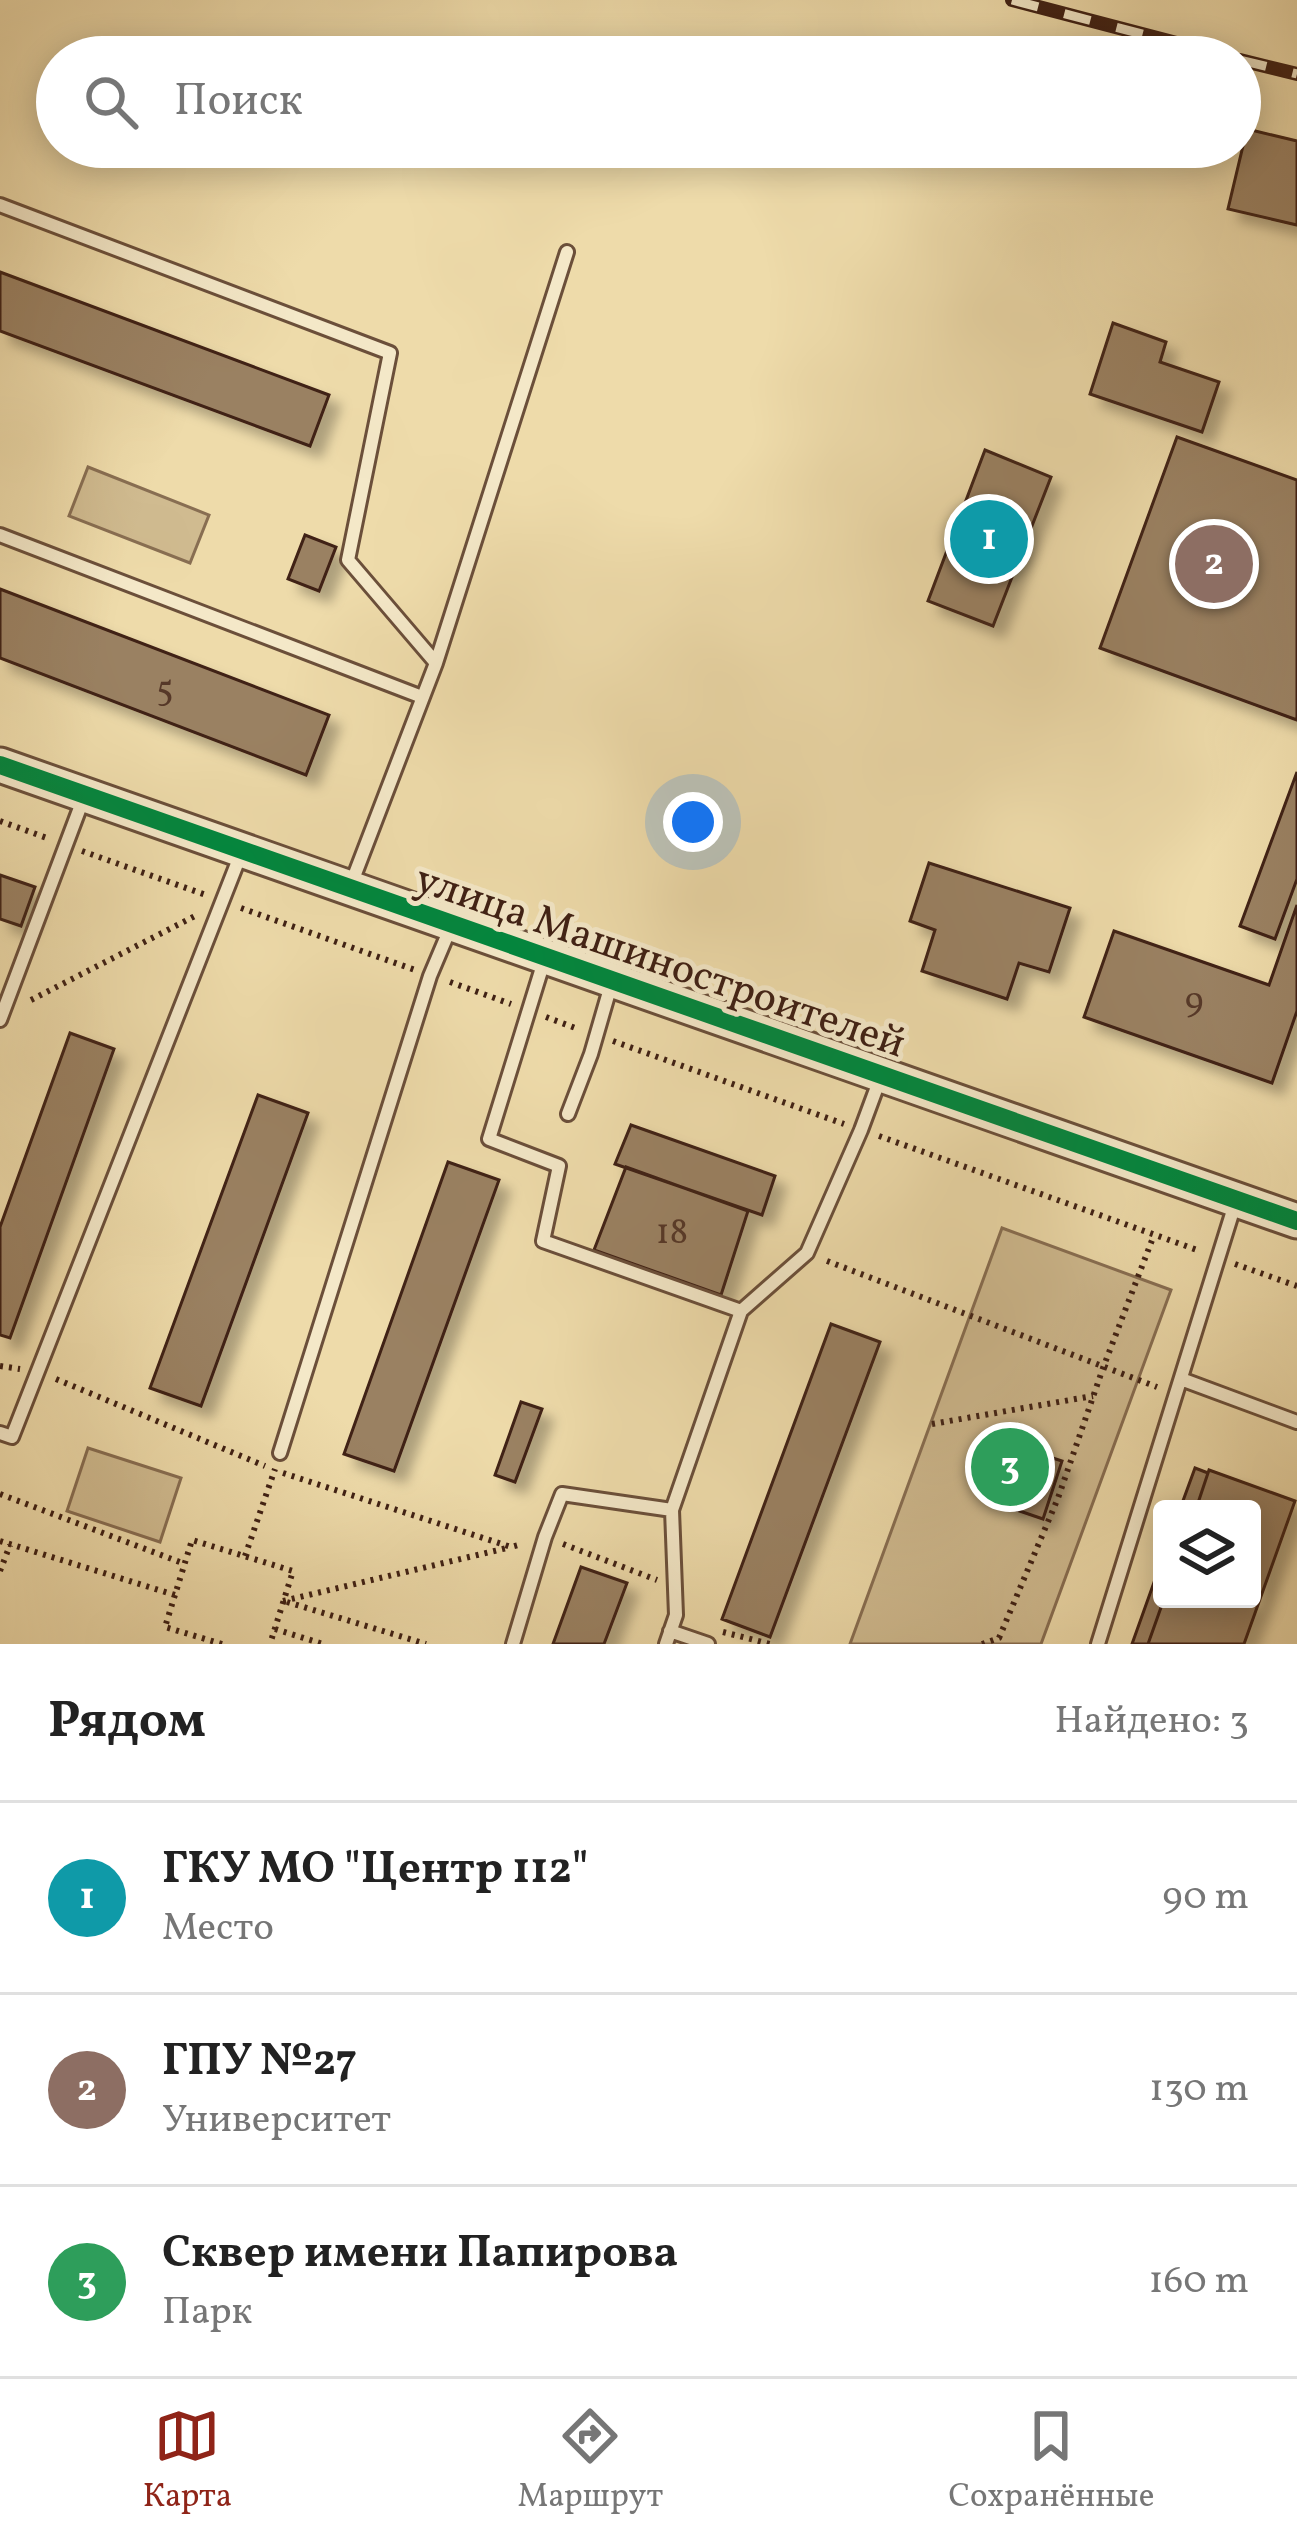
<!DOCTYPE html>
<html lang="ru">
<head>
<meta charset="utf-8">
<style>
	:root { --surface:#fff; --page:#f6f6f6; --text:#222; --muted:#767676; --line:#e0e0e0; --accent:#8f2418 }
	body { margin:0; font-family:Vollkorn,serif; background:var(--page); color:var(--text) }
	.controls { position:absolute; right:36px; bottom:36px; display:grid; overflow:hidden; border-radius:12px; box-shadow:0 6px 30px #0003 }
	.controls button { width:108px; height:108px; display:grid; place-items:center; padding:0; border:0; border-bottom:3px solid var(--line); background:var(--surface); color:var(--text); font:60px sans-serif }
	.you { position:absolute; left:693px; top:822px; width:42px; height:42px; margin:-30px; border:9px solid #fff; border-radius:50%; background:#1a73e8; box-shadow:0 0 0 18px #1a73e833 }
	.badge { display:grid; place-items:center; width:78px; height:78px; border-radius:50%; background:var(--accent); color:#fff; font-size:39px; font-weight:700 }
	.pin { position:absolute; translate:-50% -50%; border:6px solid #fff; box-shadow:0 3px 12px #0006 }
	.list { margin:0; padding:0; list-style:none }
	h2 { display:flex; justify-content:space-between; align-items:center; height:156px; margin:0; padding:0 48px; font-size:51px }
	h2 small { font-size:39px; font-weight:400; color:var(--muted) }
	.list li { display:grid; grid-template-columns:78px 1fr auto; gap:36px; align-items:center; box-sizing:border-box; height:192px; padding:0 48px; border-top:3px solid var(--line) }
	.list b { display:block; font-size:45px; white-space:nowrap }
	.list p { margin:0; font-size:39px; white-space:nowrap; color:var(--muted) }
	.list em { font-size:39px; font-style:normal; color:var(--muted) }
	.icon { flex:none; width:66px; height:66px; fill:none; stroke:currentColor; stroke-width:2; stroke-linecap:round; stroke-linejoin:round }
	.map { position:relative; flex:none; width:1297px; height:1644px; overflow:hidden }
	.search { position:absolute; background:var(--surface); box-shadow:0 6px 30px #0003; left:36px; right:36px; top:36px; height:132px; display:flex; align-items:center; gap:30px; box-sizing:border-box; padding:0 42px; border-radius:66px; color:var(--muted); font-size:45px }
	.sheet { height:732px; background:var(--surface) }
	nav { display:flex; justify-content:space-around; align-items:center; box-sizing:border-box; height:168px; border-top:3px solid var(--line); background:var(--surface); font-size:33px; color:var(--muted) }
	nav a { display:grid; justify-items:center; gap:6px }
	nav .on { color:var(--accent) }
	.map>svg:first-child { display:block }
	.green { fill:#d0bb90; stroke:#886e52; stroke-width:3 }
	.building { fill:#9a8162; stroke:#3f2014; stroke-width:3; filter:url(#shadow) }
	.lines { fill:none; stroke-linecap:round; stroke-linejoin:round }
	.service-casing { stroke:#6b4f3a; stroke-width:18 }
	.tertiary-casing { stroke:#6b4f3a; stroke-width:39 }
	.path { stroke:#3f2014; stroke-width:6; stroke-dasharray:3 6; stroke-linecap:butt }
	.service { stroke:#f4e8c8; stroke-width:12 }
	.tertiary { stroke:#f4e8c8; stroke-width:33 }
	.rail-casing { stroke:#3f2014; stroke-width:14 }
	.rail { stroke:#f4e8c8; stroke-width:9; stroke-dasharray:27; stroke-linecap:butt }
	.cycleway-casing { stroke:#f4e8c8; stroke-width:26 }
	.cycleway { stroke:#00873e; stroke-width:18 }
	.labels { text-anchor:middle; stroke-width:10; stroke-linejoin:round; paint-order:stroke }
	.number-label { font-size:36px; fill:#563828 }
	.street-label { font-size:42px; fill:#3f2014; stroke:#f4e8c8 }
</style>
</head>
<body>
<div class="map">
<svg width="1297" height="1644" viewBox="0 0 1297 1644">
	<defs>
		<filter id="shadow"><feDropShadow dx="11" dy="11" stdDeviation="6" flood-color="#0004"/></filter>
	</defs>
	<rect width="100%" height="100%" fill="#eedbaa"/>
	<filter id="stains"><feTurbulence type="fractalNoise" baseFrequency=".00167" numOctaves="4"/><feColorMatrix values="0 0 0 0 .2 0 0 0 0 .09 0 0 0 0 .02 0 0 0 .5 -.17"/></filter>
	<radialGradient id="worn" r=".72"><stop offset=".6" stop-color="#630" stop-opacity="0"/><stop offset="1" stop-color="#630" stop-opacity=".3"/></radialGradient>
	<path class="green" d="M88,467L209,515L190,563L69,516Z
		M1002,1228L1171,1290L1041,1644H850Z
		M88,1448L181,1478L160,1542L67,1511Z"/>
	<path class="building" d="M1247,129L1297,141V225L1228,209Z
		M0,272L329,395L310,446L0,331Z
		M1113,323L1166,342L1160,362L1219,382L1202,432L1090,394Z
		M1177,437L1297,480V720L1100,648Z
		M985,450L1051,477L993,626L928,601Z
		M305,535L336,547L319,591L288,579Z
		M0,589L329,715L306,775L0,658Z
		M1297,772V879L1275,939L1240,926Z
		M929,863L1070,908L1049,972L1019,963L1007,999L922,971L935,930L910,921Z
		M0,875L35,887L21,926L0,919Z
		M1297,905V1011L1272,1083L1084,1017L1114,931L1269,985Z
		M70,1033L114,1049L10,1338L0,1335V1227Z
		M258,1095L308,1113L201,1406L150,1388Z
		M631,1125L775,1176L762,1215L615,1164Z
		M448,1162L499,1180L394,1471L344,1454Z
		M626,1167L748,1211L721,1295L594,1250Z
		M831,1324L880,1342L770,1637L722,1619Z
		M521,1402L542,1409L515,1482L495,1475Z
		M1025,1449L1062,1461L1043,1519L1005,1506Z
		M1195,1468L1208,1473L1196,1509H1180Z
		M1209,1470L1295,1501L1244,1644H1148L1164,1599H1252V1509H1196Z
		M1162,1560L1164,1599L1148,1644H1132Z
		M581,1567L627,1583L604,1644H553Z"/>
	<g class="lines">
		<g class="service-casing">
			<path id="service" d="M0,205L390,353L348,560L436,663
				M0,535L422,697
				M350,887L436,663L567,252
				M545,958L489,1139L559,1166L543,1241L741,1311
				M0,1020L84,797
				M568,1114L591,1054L611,985
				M1181,1379L1297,1422
				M0,1433L12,1437L242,851
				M280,1453L430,976L452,924
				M670,1631L708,1644
				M513,1644L545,1537L562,1494L672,1510L741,1311L807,1253L861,1130L881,1076
				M666,1644L676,1615L672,1510
				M1098,1644L1235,1204"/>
		</g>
		<g class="tertiary-casing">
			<path id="tertiary" d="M0,765L1297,1221"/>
		</g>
		<path class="path" d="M0,821L47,838
			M82,851L206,895
			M241,908L415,970
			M450,982L511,1004
			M31,1000L195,916
			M546,1017L578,1029
			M613,1041L844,1124
			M879,1136L1200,1251
			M827,1261L1157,1387
			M1235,1264L1297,1286
			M0,1366L20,1369
			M56,1379L265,1466
			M932,1424L1093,1396
			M283,1473L511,1547L522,1544
			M0,1494L185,1564
			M0,1541L175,1595
			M563,1544L657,1580
			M245,1556L275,1469
			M0,1571L10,1545
			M283,1601L507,1548
			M287,1602L426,1644
			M275,1629L323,1644
			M723,1632L770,1644
			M222,1644L165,1627L192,1540L293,1571L270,1644
			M982,1644L999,1638L1058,1498L1103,1368L1154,1235"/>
		<use href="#service" class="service"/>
		<use href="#tertiary" class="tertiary"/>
		<g class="rail-casing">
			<path id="rail" d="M1012,0L1230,57
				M1240,60L1297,74"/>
		</g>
		<use href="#rail" class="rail"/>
		<g class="cycleway-casing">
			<path id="cycleway" d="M0,765L1297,1221"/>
		</g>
		<use href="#cycleway" class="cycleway"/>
	</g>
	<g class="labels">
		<g class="number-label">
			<text x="165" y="700">5</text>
			<text x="1194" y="1011">9</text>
			<text x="672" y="1243">18</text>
		</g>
		<g class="street-label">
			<text transform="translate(661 959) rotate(19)" y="15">улица Машиностроителей</text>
		</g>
	</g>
	<rect width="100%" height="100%" filter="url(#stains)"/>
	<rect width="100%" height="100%" fill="url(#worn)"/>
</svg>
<div class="controls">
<button><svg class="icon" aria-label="layers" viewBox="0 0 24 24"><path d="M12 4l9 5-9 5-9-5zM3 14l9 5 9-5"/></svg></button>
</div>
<div class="you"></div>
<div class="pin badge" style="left:989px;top:539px;background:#0f9aa8">1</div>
<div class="pin badge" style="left:1214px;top:564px;background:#8d6e63">2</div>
<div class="pin badge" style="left:1010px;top:1467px;background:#2e9e5b">3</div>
<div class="search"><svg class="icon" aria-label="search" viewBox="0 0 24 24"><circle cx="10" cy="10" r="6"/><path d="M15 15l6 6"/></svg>Поиск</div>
</div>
<section class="sheet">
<h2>Рядом<small>Найдено: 3</small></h2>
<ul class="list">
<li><span class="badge" style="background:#0f9aa8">1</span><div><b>ГКУ МО &quot;Центр 112&quot;</b><p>Место</p></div><em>90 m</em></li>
<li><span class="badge" style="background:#8d6e63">2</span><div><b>ГПУ №27</b><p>Университет</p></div><em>130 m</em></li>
<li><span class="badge" style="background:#2e9e5b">3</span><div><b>Сквер имени Папирова</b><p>Парк</p></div><em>160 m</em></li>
</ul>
</section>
<nav>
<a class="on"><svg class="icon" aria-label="map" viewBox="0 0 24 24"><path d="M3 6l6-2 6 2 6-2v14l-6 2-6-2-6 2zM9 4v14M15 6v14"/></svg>Карта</a>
<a><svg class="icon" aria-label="directions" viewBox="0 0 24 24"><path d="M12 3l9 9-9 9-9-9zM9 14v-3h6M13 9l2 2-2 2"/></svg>Маршрут</a>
<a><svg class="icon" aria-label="saved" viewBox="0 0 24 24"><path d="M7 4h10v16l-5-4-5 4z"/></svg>Сохранённые</a>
</nav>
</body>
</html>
